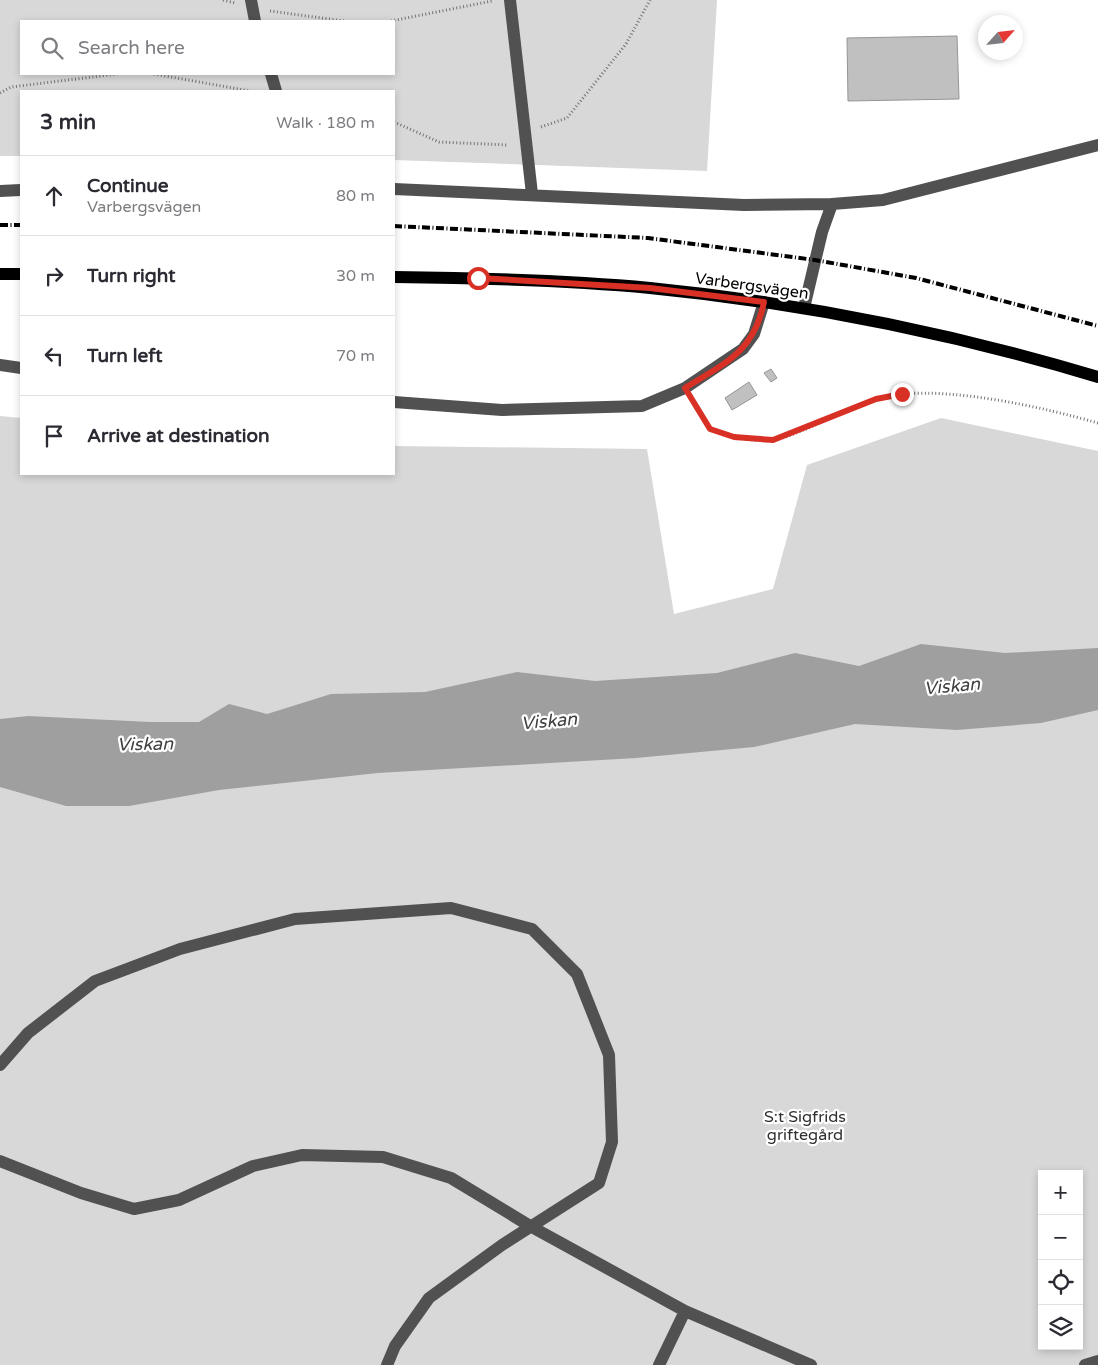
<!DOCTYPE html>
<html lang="en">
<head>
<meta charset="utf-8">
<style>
	:root { --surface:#fff; --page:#f7f7f7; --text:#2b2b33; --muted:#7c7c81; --line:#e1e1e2 }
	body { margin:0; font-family:"Varela Round",sans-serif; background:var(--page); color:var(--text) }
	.controls { position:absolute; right:15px; bottom:15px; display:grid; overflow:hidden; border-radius:0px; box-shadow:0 2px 8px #0003 }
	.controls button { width:45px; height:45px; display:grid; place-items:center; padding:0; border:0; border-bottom:1px solid var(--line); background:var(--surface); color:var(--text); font:25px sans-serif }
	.compass { position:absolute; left:978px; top:15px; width:45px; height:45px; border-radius:50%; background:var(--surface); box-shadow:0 2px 8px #0003; rotate:63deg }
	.stop { position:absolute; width:15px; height:15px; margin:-11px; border:4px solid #d93025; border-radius:50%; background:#fff }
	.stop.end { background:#d93025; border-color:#fff; box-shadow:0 1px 5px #0008 }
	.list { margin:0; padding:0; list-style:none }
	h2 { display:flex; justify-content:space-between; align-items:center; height:65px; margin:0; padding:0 20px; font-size:21px }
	h2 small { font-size:16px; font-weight:400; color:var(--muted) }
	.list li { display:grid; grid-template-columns:32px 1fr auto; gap:15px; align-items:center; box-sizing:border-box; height:80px; padding:0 20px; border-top:1px solid var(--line) }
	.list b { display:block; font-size:19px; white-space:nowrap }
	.list p { margin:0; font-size:16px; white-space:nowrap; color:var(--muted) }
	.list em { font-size:16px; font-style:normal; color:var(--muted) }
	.icon { flex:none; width:28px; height:28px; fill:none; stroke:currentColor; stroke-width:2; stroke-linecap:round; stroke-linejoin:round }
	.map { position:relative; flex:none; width:1098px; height:1365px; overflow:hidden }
	.search { position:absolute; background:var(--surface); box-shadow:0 2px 8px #0003; left:20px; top:20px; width:375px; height:55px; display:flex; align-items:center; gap:12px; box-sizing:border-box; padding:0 18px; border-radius:0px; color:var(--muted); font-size:19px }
	.panel { position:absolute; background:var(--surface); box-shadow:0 2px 8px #0003; left:20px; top:90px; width:375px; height:385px; border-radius:0px }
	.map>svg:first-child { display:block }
	.green { fill:#d8d8d8; fill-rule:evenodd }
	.water { fill:#9f9f9f }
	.building { fill:#c0c0c0; stroke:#959595 }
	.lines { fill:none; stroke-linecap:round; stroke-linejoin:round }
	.path { stroke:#737373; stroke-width:3; stroke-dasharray:1 2.5; stroke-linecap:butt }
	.minor { stroke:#515151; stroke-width:12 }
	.major { stroke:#000; stroke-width:12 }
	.rail { stroke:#000; stroke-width:4; stroke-dasharray:8 2.5 1 2.5; stroke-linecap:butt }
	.route { stroke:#d93025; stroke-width:6 }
	.labels { text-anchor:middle; stroke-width:4.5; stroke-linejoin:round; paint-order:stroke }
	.street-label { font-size:16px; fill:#000; stroke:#fff }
	.park-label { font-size:16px; fill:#2f2f2f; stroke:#fff }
	.water-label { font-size:18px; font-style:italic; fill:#404040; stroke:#fff }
</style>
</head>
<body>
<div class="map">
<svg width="1098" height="1365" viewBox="0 0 1098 1365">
	<rect width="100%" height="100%" fill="#fff"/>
	<path class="green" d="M0,0H717L707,171L394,160V91H21V156H0ZM21,21H394V74H21Z
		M0,416L21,418V474H394V446L647,449L674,614L773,589L807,465L941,418L1098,451V1365H0ZM1042,1174H1079V1346H1042Z"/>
	<path class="water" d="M921,644L1005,653L1098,648V710L1041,723L957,730L855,724L754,747L636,758L378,773L219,790L129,806H66L0,787V719L28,716L150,722H199L229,704L267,714L331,694L425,692L517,672L595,681L717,673L795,653L859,666Z"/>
	<path class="building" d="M957,36L959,99L848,101L847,38Z
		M771,369L777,378L771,382L764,373Z
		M749,382L757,395L732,410L725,398Z"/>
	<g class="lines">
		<path class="path" d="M223,0L235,3
			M270,11L344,21
			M391,21L492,1
			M154,74L250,91
			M0,93L11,87L117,74
			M394,122L439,142L508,145
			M541,127L567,118L626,44L650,0
			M694,403L710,429C730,436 752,443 774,440C785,438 796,433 806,429C837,416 869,397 903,394C960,389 1042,407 1098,423"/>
		<path class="minor" d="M251,0L255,21
			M510,0L532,194
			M271,74L276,91
			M394,189L744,205L832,204
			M0,191L21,190
			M804,308L822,232L832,204L883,200L1098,145
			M0,365L21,368
			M394,402L502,410L642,406L685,388L743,349L754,334L764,302
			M0,1065L28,1033L95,981L180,949L295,919L451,908L532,929L577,974L609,1055L612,1142L599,1183L502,1245L429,1298L395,1346L387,1365
			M0,1161L81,1193L134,1209L179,1200L253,1166L302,1155L383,1157L451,1178L530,1226L685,1311L811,1365
			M659,1365L685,1311
			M1085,1365L1098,1361"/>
		<path class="major" d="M0,274H21
			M394,277C479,278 565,280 650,288C802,303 952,333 1098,377"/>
		<path class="rail" d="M0,225H21
			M394,226L648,238L815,260L916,278L1098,326"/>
	</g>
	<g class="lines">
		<path class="route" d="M478,278L650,288L764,302C754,352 725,363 685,388L710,429L734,437L773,440L876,399L902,394"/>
	</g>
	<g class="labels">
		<g class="street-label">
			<text transform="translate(752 285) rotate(8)" y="6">Varbergsvägen</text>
		</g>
		<g class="park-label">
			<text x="805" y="1122">S:t Sigfrids<tspan x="805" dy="18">griftegård</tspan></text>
		</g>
		<g class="water-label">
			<text transform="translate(952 686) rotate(-5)" y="6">Viskan</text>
			<text transform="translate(549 721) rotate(-5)" y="6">Viskan</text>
			<text transform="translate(145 744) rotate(-1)" y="6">Viskan</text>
		</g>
	</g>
</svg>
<div class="controls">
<button>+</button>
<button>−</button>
<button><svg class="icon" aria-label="locate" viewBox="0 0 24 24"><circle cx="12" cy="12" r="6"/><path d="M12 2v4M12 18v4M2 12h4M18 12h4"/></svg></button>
<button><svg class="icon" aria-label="layers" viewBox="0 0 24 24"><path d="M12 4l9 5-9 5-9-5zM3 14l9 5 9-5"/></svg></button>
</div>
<svg class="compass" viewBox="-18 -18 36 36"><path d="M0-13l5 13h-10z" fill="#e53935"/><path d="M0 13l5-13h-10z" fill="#7c7c81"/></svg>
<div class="stop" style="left:478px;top:278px"></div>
<div class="stop end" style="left:902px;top:394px"></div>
<div class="search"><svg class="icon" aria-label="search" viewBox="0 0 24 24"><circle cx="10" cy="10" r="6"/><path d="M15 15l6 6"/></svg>Search here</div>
<section class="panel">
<h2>3 min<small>Walk · 180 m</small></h2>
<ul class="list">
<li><svg class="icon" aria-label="ahead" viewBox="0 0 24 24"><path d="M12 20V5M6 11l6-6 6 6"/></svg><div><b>Continue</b><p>Varbergsvägen</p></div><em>80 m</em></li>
<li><svg class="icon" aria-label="right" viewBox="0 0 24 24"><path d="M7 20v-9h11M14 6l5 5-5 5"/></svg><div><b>Turn right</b></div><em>30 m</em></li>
<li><svg class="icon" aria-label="left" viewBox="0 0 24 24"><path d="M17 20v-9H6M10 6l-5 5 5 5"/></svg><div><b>Turn left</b></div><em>70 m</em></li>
<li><svg class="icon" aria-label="arrive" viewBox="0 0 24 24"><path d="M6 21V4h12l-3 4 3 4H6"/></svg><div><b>Arrive at destination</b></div></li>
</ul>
</section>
</div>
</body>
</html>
